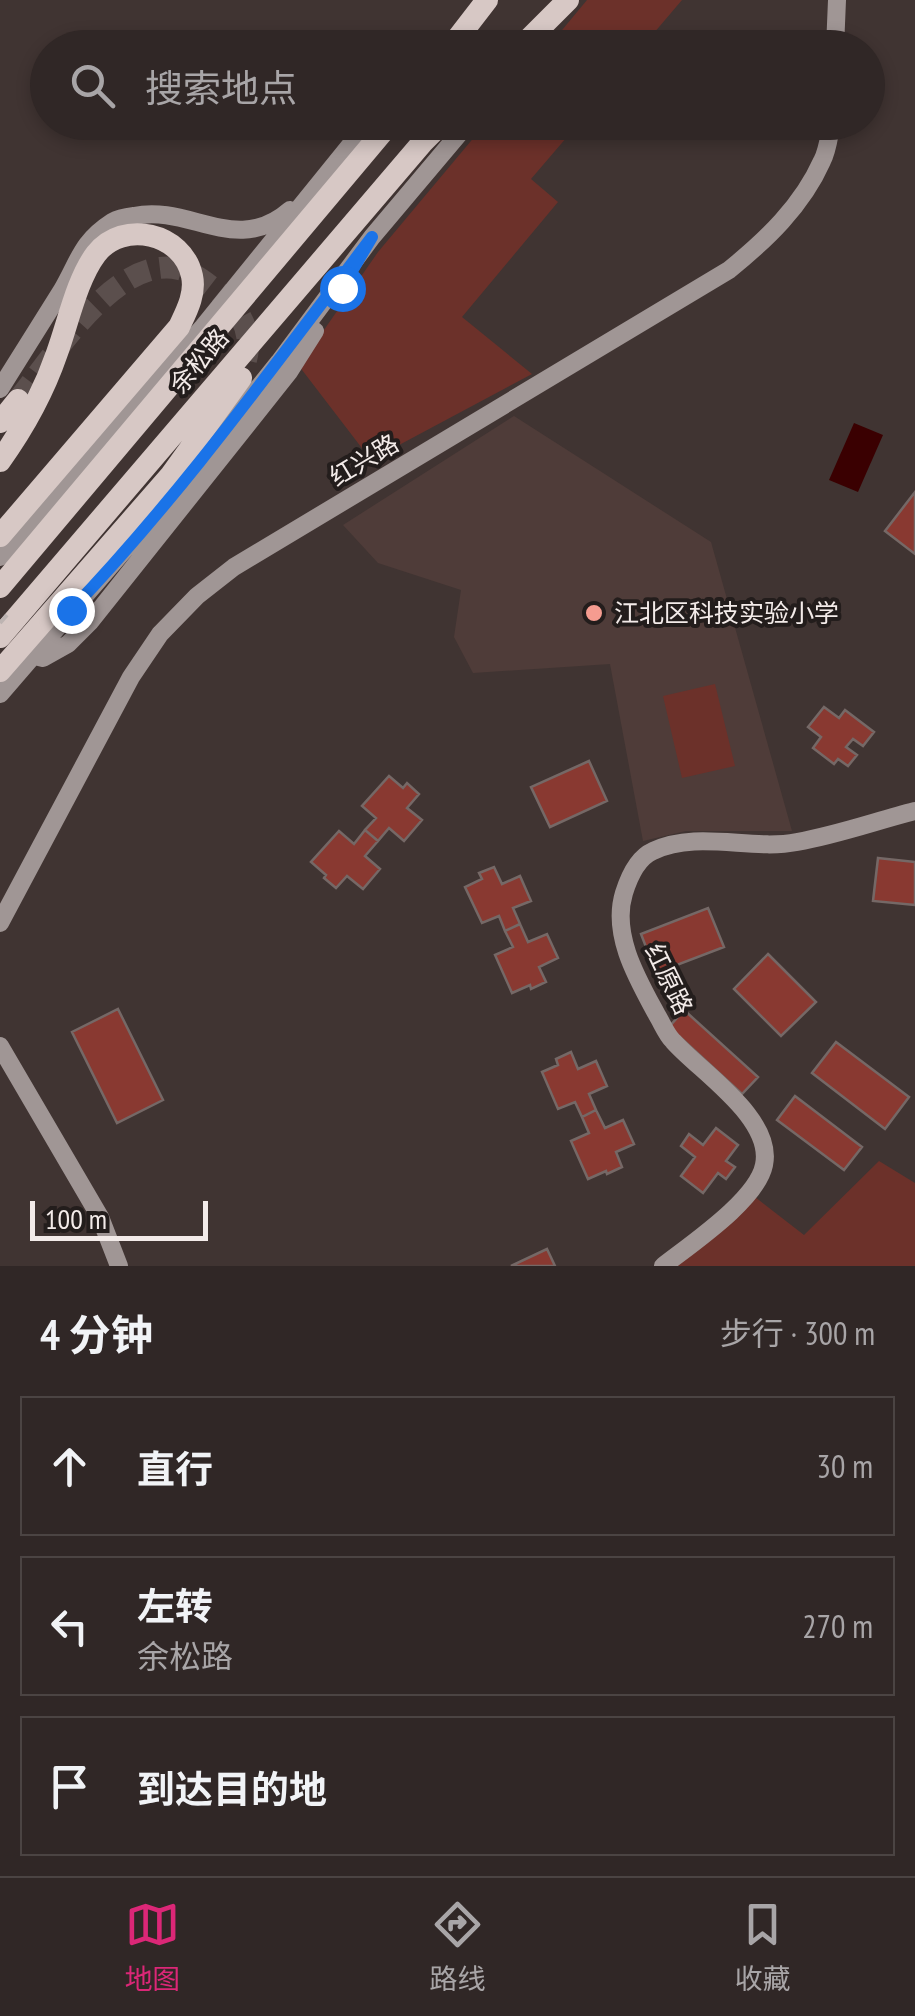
<!DOCTYPE html>
<html lang="zh">
<head>
<meta charset="utf-8">
<style>
	:root { --surface:#302726; --page:#382f2e; --text:#f1f3f6; --muted:#a8a5a7; --line:#4b4443; --accent:#db2777 }
	body { margin:0; font-family:"PT Sans Narrow","Noto Sans SC",sans-serif; background:var(--page); color:var(--text) }
	.scale { position:absolute; left:30px; bottom:25px; width:178px; box-sizing:border-box; padding-left:10px; border:5px solid #f3ebe9; border-top:0; font-size:28px; line-height:35px; white-space:nowrap; color:#f3ebe9; -webkit-text-stroke:8px #231d1c; paint-order:stroke }
	.stop { position:absolute; width:30px; height:30px; margin:-22px; border:8px solid #1a73e8; border-radius:50%; background:#fff }
	.stop.end { background:#1a73e8; border-color:#fff; box-shadow:0 2px 10px #0008 }
	.list { margin:0; padding:0; list-style:none }
	h2 { display:flex; justify-content:space-between; align-items:center; height:130px; margin:0; padding:0 40px; font-size:42px }
	h2 small { font-size:32px; font-weight:400; color:var(--muted) }
	.list li { display:grid; grid-template-columns:65px 1fr auto; gap:30px; align-items:center; box-sizing:border-box; height:140px; margin:0 20px 20px; padding:0 20px; border:2px solid var(--line); border-radius:0px }
	.list b { display:block; font-size:38px; white-space:nowrap }
	.list p { margin:0; font-size:32px; white-space:nowrap; color:var(--muted) }
	.list em { font-size:32px; font-style:normal; color:var(--muted) }
	.icon { flex:none; width:55px; height:55px; fill:none; stroke:currentColor; stroke-width:2; stroke-linecap:round; stroke-linejoin:round }
	.map { position:relative; flex:none; width:915px; height:1266px; overflow:hidden }
	.search { position:absolute; background:var(--surface); box-shadow:0 5px 15px #0003; left:30px; right:30px; top:30px; height:110px; display:flex; align-items:center; gap:25px; box-sizing:border-box; padding:0 35px; border-radius:55px; color:var(--muted); font-size:38px }
	.sheet { height:610px; background:var(--surface) }
	nav { display:flex; justify-content:space-around; align-items:center; box-sizing:border-box; height:140px; border-top:2px solid var(--line); background:var(--surface); font-size:28px; color:var(--muted) }
	nav a { display:grid; justify-items:center; gap:5px }
	nav .on { color:var(--accent) }
	.map>svg:first-child { display:block }
	.built { fill:#4f3c39 }
	.green { fill:#6c312a }
	.water { fill:#3a0001 }
	.building { fill:#893931; stroke:#756866; stroke-width:2.5 }
	.lines { fill:none; stroke-linecap:round; stroke-linejoin:round }
	.highway-tunnel { stroke:#5b4f4d; stroke-width:22; stroke-dasharray:22 11; stroke-linecap:butt }
	.secondary { stroke:#a09695; stroke-width:18 }
	.highway { stroke:#d7c8c5; stroke-width:22 }
	.rail { stroke:#bdb4b2; stroke-width:4; stroke-dasharray:18 18; stroke-linecap:butt }
	.route { stroke:#1a73e8; stroke-width:12 }
	.poi-dot { fill:#f59c90; stroke:#231d1c; stroke-width:4 }
	.labels { text-anchor:middle; stroke-width:8; stroke-linejoin:round; paint-order:stroke }
	.street-label { font-size:25px; fill:#f3ebe9; stroke:#231d1c }
	.poi-label { font-size:25px; fill:#f3ebe9; stroke:#231d1c; text-anchor:start }
</style>
</head>
<body>
<div class="map">
<svg width="915" height="1266" viewBox="0 0 915 1266">
	<rect width="100%" height="100%" fill="#403432"/>
	<path class="built" d="M514,416L711,542L792,831H686L643,841L610,664L473,673L454,637L461,590L378,563L343,525Z"/>
	<path class="green" d="M587,0H682L642,47H548Z
		M486,123H579L531,179L558,202L462,317L532,374L371,460L299,366L378,252Z
		M715,684L735,766L682,778L663,696Z
		M879,1161L915,1183V1266H676L755,1197L804,1235Z"/>
	<path class="water" d="M854,423L883,435L858,492L829,480Z"/>
	<path class="building" d="M915,492V554L885,531Z
		M824,707L839,718L845,710L874,732L863,746L853,739L846,747L857,755L848,766L838,759L834,764L813,748L821,737L808,727Z
		M589,761L607,801L550,827L531,787Z
		M389,776L403,788L407,783L419,794L407,808L422,820L404,841L389,828L378,841L365,830L376,818L362,806Z
		M365,830L378,841L365,856L380,869L363,889L347,876L336,888L324,878L326,875L311,862L339,831L354,844Z
		M878,858L915,862V905L873,901Z
		M494,867L502,884L520,876L531,901L513,908L520,924L505,931L499,916L482,923L465,887L482,879L479,873Z
		M708,908L724,947L656,973L641,934Z
		M520,924L528,942L547,934L558,958L539,967L546,982L531,989L530,985L512,993L495,955L513,947L505,931Z
		M768,954L816,1002L781,1036L734,989Z
		M118,1009L163,1100L117,1123L72,1032Z
		M684,1010L758,1077L742,1094L669,1027Z
		M836,1042L909,1097L885,1129L812,1073Z
		M571,1052L578,1069L596,1061L607,1086L589,1094L596,1110L582,1117L575,1102L558,1109L542,1072L558,1065L556,1059Z
		M795,1096L862,1147L844,1170L777,1120Z
		M596,1110L605,1128L623,1120L634,1144L616,1152L622,1167L607,1174L606,1171L588,1179L571,1141L589,1133L582,1117Z
		M716,1128L738,1145L726,1161L735,1167L726,1179L718,1173L703,1193L681,1176L695,1157L681,1146L689,1134L703,1145Z
		M547,1249L555,1266H511Z"/>
	<g class="lines">
		<path class="highway-tunnel" d="M18,400C53,357 117,254 179,269C193,272 208,284 219,293C241,309 253,334 246,360"/>
		<path class="secondary" d="M835,48L837,0
			M0,389C21,356 41,323 62,290C79,261 81,242 112,222C119,218 126,217 134,216C190,204 236,257 290,210
			M0,557L203,327L369,122
			M27,654L43,658L68,644L90,622L289,372L315,331
			M0,694L176,490L279,362L372,237L469,122
			M0,923L131,677L160,634L197,596L234,567L729,270C766,240 802,206 822,161C828,150 829,135 832,122
			M0,1046L100,1217L119,1266
			M663,1266C691,1244 757,1200 764,1165C774,1118 699,1071 673,1041C666,1034 662,1023 657,1015C638,980 611,935 624,893C629,877 637,858 653,851C698,830 751,851 797,842C837,835 876,821 915,811"/>
		<path class="highway" d="M450,48L487,0
			M520,48L568,0
			M0,422L18,400
			M0,461C23,429 44,391 57,353C68,323 77,279 96,254C123,219 183,233 192,276C196,294 186,312 179,327L0,536
			M0,587L391,122
			M0,637L422,143L443,122
			M0,671L171,475L241,378"/>
		<path class="rail" d="M0,623L7,615"/>
	</g>
	<g class="lines">
		<path class="route" d="M71,610C182,494 275,364 372,237L342,288"/>
	</g>
	<circle class="poi-dot" cx="594" cy="613" r="10"/>
	<g class="labels">
		<g class="street-label">
			<text transform="translate(199 361) rotate(-50)" y="9">余松路</text>
			<text transform="translate(364 460) rotate(-31)" y="9">红兴路</text>
			<text transform="translate(669 979) rotate(64)" y="9">红原路</text>
		</g>
		<g class="poi-label">
			<text x="614" y="622">江北区科技实验小学</text>
		</g>
	</g>
</svg>
<div class="scale">100 m</div>
<div class="stop" style="left:342px;top:288px"></div>
<div class="stop end" style="left:71px;top:610px"></div>
<div class="search"><svg class="icon" aria-label="search" viewBox="0 0 24 24"><circle cx="10" cy="10" r="6"/><path d="M15 15l6 6"/></svg>搜索地点</div>
</div>
<section class="sheet">
<h2>4 分钟<small>步行 · 300 m</small></h2>
<ul class="list">
<li><svg class="icon" aria-label="ahead" viewBox="0 0 24 24"><path d="M12 20V5M6 11l6-6 6 6"/></svg><div><b>直行</b></div><em>30 m</em></li>
<li><svg class="icon" aria-label="left" viewBox="0 0 24 24"><path d="M17 20v-9H6M10 6l-5 5 5 5"/></svg><div><b>左转</b><p>余松路</p></div><em>270 m</em></li>
<li><svg class="icon" aria-label="arrive" viewBox="0 0 24 24"><path d="M6 21V4h12l-3 4 3 4H6"/></svg><div><b>到达目的地</b></div></li>
</ul>
</section>
<nav>
<a class="on"><svg class="icon" aria-label="map" viewBox="0 0 24 24"><path d="M3 6l6-2 6 2 6-2v14l-6 2-6-2-6 2zM9 4v14M15 6v14"/></svg>地图</a>
<a><svg class="icon" aria-label="directions" viewBox="0 0 24 24"><path d="M12 3l9 9-9 9-9-9zM9 14v-3h6M13 9l2 2-2 2"/></svg>路线</a>
<a><svg class="icon" aria-label="saved" viewBox="0 0 24 24"><path d="M7 4h10v16l-5-4-5 4z"/></svg>收藏</a>
</nav>
</body>
</html>
